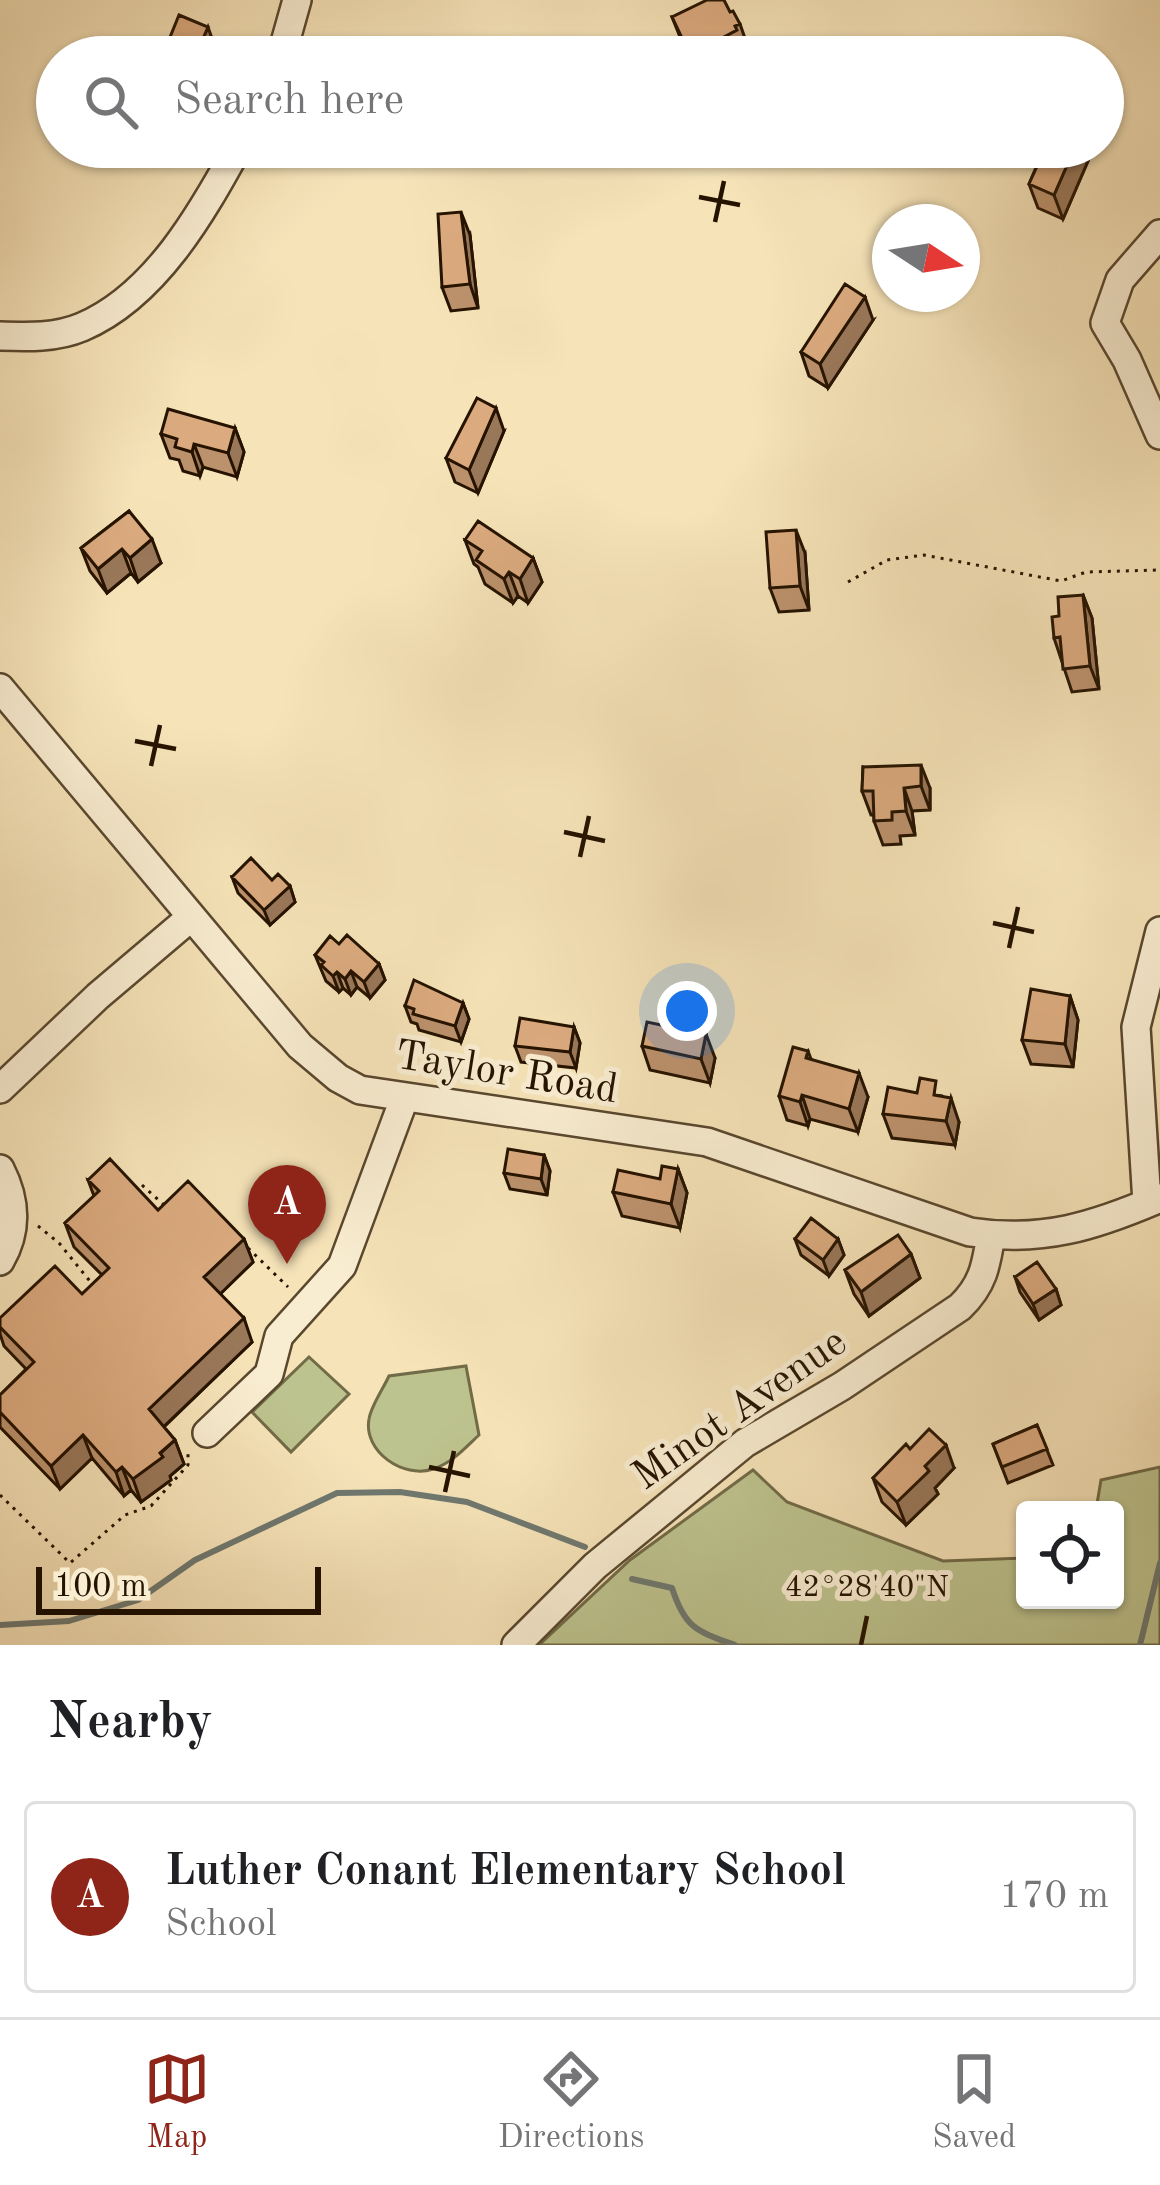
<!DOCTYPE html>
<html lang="en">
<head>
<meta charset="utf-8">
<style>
	:root { --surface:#fff; --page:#f6f6f6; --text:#202124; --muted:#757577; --line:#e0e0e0; --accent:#8f2418 }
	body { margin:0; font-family:"Old Standard TT",serif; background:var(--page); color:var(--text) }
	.controls { position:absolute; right:36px; bottom:36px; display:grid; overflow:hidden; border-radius:12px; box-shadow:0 3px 9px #0004 }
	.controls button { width:108px; height:108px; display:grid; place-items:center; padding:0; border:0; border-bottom:3px solid var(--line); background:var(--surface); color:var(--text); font:60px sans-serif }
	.compass { position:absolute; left:872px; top:204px; width:108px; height:108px; border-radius:50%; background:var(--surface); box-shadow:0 3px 9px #0004; rotate:102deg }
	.scale { position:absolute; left:36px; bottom:30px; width:285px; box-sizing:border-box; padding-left:12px; border:6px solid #251300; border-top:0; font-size:33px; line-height:42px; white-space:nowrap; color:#251300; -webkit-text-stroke:9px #f9edd1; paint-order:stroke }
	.you { position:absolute; left:687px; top:1011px; width:42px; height:42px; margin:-30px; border:9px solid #fff; border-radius:50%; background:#1a73e8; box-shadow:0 0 0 18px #1a73e833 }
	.badge { display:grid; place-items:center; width:78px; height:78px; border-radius:50%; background:var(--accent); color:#fff; font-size:39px; font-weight:700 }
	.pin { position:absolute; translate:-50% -99px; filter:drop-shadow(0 3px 6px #0008) }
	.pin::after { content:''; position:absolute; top:63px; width:42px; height:36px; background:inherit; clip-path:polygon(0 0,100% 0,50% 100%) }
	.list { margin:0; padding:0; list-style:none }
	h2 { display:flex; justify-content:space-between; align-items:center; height:156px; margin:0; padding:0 48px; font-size:51px }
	h2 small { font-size:39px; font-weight:400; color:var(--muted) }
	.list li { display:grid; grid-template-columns:78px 1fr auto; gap:36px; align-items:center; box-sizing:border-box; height:192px; margin:0 24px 24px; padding:0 24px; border:3px solid var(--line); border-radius:12px }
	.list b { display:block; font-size:45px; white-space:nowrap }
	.list p { margin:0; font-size:39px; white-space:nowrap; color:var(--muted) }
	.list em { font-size:39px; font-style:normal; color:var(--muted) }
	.icon { flex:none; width:66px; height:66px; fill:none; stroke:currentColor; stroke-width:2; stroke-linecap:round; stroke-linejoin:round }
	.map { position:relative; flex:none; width:1160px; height:1645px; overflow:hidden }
	.search { position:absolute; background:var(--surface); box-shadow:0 3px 9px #0004; left:36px; right:36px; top:36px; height:132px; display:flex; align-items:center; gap:30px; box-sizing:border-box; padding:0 42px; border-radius:66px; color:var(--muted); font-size:45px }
	.sheet { height:372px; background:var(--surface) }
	nav { display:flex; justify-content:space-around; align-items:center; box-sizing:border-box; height:168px; border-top:3px solid var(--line); background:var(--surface); font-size:33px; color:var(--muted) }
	nav a { display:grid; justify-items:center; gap:6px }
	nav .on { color:var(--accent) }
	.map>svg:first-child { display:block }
	.green { fill:#bdc38e; stroke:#716b47; stroke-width:3 }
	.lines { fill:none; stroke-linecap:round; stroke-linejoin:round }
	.stream { stroke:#6f786f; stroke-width:6 }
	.minor-casing { stroke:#59472e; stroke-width:32 }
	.path { stroke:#251300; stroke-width:3; stroke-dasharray:3 6; stroke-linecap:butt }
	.minor { stroke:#f9edd1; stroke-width:27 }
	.wall { fill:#bc926d; stroke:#251300; stroke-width:3 }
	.shaded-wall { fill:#997759; stroke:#251300; stroke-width:3 }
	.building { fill:#dbaa7f; stroke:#251300; stroke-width:3 }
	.ticks { fill:none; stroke:#251300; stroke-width:4.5 }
	.labels { text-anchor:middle; stroke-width:10; stroke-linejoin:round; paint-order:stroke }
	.street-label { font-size:42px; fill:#251300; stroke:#f9edd1 }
	.ticks-label { font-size:30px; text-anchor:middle; fill:#251300; stroke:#f9edd1; stroke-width:10; stroke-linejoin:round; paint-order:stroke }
</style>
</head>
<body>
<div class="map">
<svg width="1160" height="1645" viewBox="0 0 1160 1645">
	<rect width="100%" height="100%" fill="#f6e3b8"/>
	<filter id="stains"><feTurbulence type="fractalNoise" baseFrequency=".00167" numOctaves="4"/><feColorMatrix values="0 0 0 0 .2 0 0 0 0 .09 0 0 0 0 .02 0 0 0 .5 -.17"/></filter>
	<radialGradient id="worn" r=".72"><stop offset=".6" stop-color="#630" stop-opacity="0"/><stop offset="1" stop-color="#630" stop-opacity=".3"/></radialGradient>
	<path class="green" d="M309,1357L349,1394L291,1452L252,1412Z
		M466,1366L479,1435C465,1448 452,1463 433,1469C404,1479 363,1452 369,1419C371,1406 383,1389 389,1376Z
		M1160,1467V1645H539L630,1560L753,1470L787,1502L943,1561L1025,1558V1600H1115V1510H1096L1101,1480Z"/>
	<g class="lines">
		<path class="stream" d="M632,1579L672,1588C685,1628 696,1631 735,1645
			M0,1625L69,1621L138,1600L195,1560L337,1493L400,1492L467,1502L585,1547
			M1140,1645L1160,1563"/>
		<g class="minor-casing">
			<path id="minor" d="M281,57L297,0
				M1160,234L1120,280L1105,323L1127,360L1160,435
				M0,336C28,337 56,338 82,327C155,296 202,213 238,147
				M0,688L300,1046L338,1078L360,1090L707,1142L970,1232C1042,1243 1095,1226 1160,1198
				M0,1089L98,996L190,918
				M0,1169C16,1200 18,1230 0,1261
				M1147,1203L1136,1027L1160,931
				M207,1433L269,1374L279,1336L342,1266L404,1099
				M516,1645L595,1566L745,1443L842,1386L960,1307C983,1285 986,1266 991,1235"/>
		</g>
		<path class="path" d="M848,582L887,560L924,555L1061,581L1086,572L1160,570
			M142,1185L163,1204
			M38,1226L59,1243L93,1285
			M248,1248L288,1287
			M0,1495L70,1563L125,1515L151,1506L188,1465V1451"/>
		<use href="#minor" class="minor"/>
	</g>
	<path class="wall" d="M672,17L740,24L748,47L744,49L746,54L740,57H688Z
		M1039,147H1094L1063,219L1038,208L1029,184L1040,158L1038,151Z
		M470,235L478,308L451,311L442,287Z
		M873,320L828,388L809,376L801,352Z
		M235,428L244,452L237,477L203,467L200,476L183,471L179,460L170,458L161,434Z
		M504,431L478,493L455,482L446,458Z
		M129,511L161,563L138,582L131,573L107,593L90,571L81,548Z
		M465,540L533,558L542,582L528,603L518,596L513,603L485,584L478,567L474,564Z
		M805,553L809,610L779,612L770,588Z
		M1083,595L1092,618L1099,689L1072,692L1054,638L1059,616Z
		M863,767L930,788V810L912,811L915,835L900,836L901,844L883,845L874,821V815H871L862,791Z
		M232,877L290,886L295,902L270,925L238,893Z
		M339,944L379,964L385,980L370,998L357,987L351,995L343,988L339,992L326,981L315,955Z
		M1070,996L1078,1020L1073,1067L1031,1064L1022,1040Z
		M463,1003L469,1019L461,1042L419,1030L417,1024L411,1022L405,1006Z
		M661,1025H680L715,1058L710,1083L650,1070L642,1046Z
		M574,1027L580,1043L576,1068L521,1062L515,1046Z
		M808,1051L811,1059L868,1097L858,1132L810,1119L808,1126L787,1120L779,1096Z
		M917,1093L942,1096L959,1122L955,1145L892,1138L883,1114Z
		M544,1155L550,1171L547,1195L510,1189L504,1173Z
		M678,1169L687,1193L680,1228L622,1216L613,1192L660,1179Z
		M88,1180L158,1210L244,1239L253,1262L220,1294L252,1342L164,1427L175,1440L184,1464L170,1476L171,1480L141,1502L131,1490L124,1496L92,1458L60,1489L0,1427V1395L26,1369L4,1346L0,1334V1318L82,1294L102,1275L74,1247L65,1223L94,1196Z
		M795,1239H838L844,1255L829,1276L801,1255Z
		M911,1254L920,1278L869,1316L854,1294L845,1270Z
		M1015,1277L1056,1289L1061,1305L1039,1320L1020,1292Z
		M1037,1425L1053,1465L1008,1483L993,1444Z
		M910,1449L954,1468L935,1488L938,1494L906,1525L882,1502L873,1478Z"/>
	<path class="shaded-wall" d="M208,27L216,50L213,57H195Z
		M1075,147H1094L1063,219L1054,195Z
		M461,212L470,235L478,308L470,284Z
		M865,297L873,320L828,388L820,364Z
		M496,408L504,431L478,493L469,470Z
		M235,428L244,452L237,477L228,453Z
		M194,444L203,467L200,476L192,452Z
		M796,530L805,553L809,610L800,586Z
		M152,539L161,563L138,582L130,558Z
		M122,549L131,573L107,593L98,569Z
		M533,558L542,582L528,603L520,579Z
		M509,572L518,596L513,603L504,579Z
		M1083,595L1092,618L1099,689L1090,666Z
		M921,765L930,788V810L921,786Z
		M904,788L912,811L915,835L906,811Z
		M290,886L295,902L270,925L264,910Z
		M379,964L385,980L370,998L364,982Z
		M351,971L357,987L351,995L345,979Z
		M337,972L343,988L339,992L333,976Z
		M1070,996L1078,1020L1073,1067L1065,1044Z
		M463,1003L469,1019L461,1042L455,1026Z
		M574,1027L580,1043L576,1068L570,1052Z
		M706,1034L715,1058L710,1083L701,1059Z
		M859,1073L868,1097L858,1132L849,1109Z
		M802,1095L810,1119L808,1126L800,1102Z
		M951,1098L959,1122L955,1145L946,1121Z
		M544,1155L550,1171L547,1195L541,1179Z
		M678,1169L687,1193L680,1228L671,1204Z
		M244,1239L253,1262L213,1301L204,1277Z
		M838,1239L844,1255L829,1276L823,1260Z
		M911,1254L920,1278L869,1316L861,1292Z
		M1056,1289L1061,1305L1039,1320L1033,1304Z
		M244,1318L252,1342L157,1433L149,1409Z
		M83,1435L92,1458L60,1489L51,1466Z
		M175,1440L184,1464L170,1476L171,1480L141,1502L133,1479Z
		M946,1445L954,1468L935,1488L938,1494L906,1525L897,1502L925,1466Z
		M122,1467L131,1490L124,1496L116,1472Z"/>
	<path class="building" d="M707,0H724L730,12L733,11L740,24L735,26L737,30L690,55L672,17Z
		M179,15L208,27L195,57H162Z
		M1039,147H1075L1054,195L1029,184L1043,153L1038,151Z
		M461,212L470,284L442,287L438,214Z
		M845,284L865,297L820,364L801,352Z
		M477,398L496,408L469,470L446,458Z
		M168,409L235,428L228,453L194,444L192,452L175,447L177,439L161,434Z
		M129,511L152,539L130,558L122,549L98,569L81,548Z
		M478,521L533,558L520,579L509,572L504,579L476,560L482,551L465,540Z
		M796,530L800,586L770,588L766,532Z
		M1083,595L1090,666L1063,669L1060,637L1054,638L1052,617L1059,616L1058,597Z
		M921,765V786L904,788L906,811L892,812V820L874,821L873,791H862L863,767Z
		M251,858L272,880L278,874L290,886L264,910L232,877Z
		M347,935L379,964L364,982L351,971L345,979L337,972L333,976L321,965L324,962L315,955L330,936L339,944Z
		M414,980L463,1003L455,1026L413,1014L414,1009L405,1006Z
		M1031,989L1070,996L1065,1044L1022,1040Z
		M663,1014L678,1018L676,1024L706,1034L701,1059L642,1046L647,1022L661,1025Z
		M520,1018L574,1027L570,1052L515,1046Z
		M793,1047L808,1051L806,1058L859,1073L849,1109L802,1095L800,1102L779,1096Z
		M920,1078L936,1081L934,1095L951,1098L946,1121L883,1114L888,1087L917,1093Z
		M508,1149L544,1155L541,1179L504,1173Z
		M110,1159L158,1210L188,1181L244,1239L204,1277L244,1318L149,1409L175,1440L160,1453L163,1457L133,1479L122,1467L116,1472L83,1435L51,1466L0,1412V1395L34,1362L0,1327V1318L55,1266L82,1294L109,1268L65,1223L99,1191L88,1180Z
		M662,1166L678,1169L671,1204L613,1192L618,1170L660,1179Z
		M811,1218L838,1239L823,1260L795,1239Z
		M898,1235L911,1254L861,1292L845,1270Z
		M1037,1262L1056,1289L1033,1304L1015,1277Z
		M1037,1425L1047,1449L1002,1467L993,1444Z
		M929,1429L946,1445L925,1466L929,1471L897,1502L873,1478L906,1444L910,1449Z"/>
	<path class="ticks" d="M699,197L740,205M715,222L724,181M135,741L176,749M151,766L160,725M564,832L605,841M580,857L589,816M993,923L1034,932M1009,948L1018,907M429,1467L470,1476M445,1492L454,1451M861,1645L867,1616"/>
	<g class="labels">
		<g class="street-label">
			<text transform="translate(507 1070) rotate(9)" y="15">Taylor Road</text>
			<text transform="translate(738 1407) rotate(-35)" y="15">Minot Avenue</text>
		</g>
	</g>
	<g class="ticks-label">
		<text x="867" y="1596">42°28'40"N</text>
	</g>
	<rect width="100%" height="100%" filter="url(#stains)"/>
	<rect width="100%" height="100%" fill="url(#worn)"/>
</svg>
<div class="controls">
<button><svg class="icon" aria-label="locate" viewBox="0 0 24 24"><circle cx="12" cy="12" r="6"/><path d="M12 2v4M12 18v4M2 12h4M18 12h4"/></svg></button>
</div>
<svg class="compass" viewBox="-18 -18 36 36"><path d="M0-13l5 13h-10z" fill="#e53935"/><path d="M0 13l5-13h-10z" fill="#757577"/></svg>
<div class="scale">100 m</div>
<div class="you"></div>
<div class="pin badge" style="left:287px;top:1264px">A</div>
<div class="search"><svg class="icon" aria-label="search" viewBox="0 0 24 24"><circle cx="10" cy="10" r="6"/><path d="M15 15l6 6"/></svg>Search here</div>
</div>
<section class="sheet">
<h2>Nearby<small></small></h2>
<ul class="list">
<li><span class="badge">A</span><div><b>Luther Conant Elementary School</b><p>School</p></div><em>170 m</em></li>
</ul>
</section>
<nav>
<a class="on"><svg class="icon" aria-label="map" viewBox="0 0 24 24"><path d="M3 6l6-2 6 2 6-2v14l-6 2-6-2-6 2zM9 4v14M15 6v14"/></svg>Map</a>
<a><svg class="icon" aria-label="directions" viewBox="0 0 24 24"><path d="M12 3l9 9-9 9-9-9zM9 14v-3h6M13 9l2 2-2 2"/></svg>Directions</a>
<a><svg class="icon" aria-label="saved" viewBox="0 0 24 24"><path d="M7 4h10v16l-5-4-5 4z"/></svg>Saved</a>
</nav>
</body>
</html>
